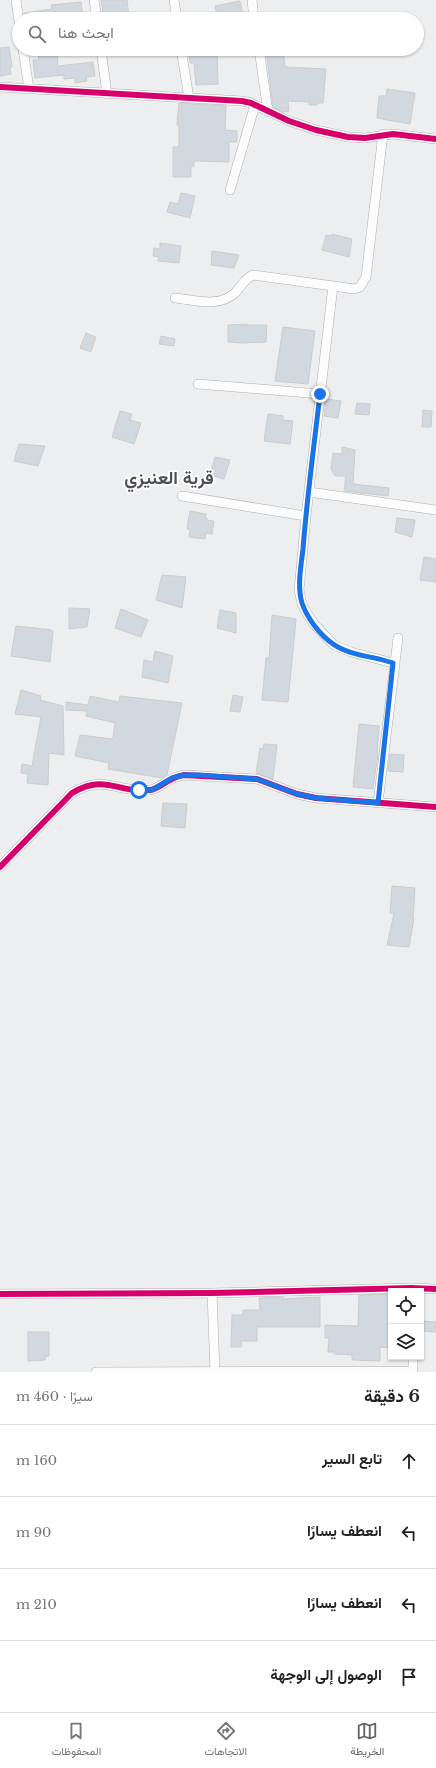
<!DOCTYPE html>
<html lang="ar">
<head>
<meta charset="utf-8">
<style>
	:root { --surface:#fff; --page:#f2f2f2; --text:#222; --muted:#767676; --line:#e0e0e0; --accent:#636465 }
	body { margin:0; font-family:"Libre Baskerville",Vazirmatn,serif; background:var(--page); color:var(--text); direction:rtl }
	.controls { position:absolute; right:12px; bottom:12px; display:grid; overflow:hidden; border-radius:0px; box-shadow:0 1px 3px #0004 }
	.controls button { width:36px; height:36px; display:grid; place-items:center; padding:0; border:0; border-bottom:1px solid var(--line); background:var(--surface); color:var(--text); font:20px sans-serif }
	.stop { position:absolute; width:12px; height:12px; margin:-9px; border:3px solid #1a73e8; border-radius:50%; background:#fff }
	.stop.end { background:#1a73e8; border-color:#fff; box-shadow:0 1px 4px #0008 }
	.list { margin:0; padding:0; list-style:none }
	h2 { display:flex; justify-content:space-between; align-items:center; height:52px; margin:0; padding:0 16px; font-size:17px }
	h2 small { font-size:13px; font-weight:400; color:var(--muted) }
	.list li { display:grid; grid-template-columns:26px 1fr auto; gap:12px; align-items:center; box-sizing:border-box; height:72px; padding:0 16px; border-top:1px solid var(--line) }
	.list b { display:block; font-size:15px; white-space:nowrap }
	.list em { font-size:13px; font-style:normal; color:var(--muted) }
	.icon { flex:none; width:22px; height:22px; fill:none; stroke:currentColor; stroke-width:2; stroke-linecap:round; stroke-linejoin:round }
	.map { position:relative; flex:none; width:436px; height:1372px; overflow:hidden; direction:ltr }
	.search { position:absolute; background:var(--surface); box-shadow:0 1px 3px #0004; left:12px; right:12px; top:12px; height:44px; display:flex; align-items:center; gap:10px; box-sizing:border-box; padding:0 14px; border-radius:22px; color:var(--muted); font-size:15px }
	.sheet { height:340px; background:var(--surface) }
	nav { display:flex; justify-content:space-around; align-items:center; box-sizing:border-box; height:56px; border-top:1px solid var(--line); background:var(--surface); font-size:11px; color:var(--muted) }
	nav a { display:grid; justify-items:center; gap:2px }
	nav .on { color:var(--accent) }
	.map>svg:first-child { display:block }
	.building { fill:#d2d8df; stroke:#cbcccd }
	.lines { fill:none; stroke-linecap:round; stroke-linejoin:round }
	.street-casing { stroke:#aeafb0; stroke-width:10 }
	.street { stroke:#fcfcfd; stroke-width:9 }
	.cycleway-casing { stroke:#fff; stroke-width:8 }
	.cycleway { stroke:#d6006c; stroke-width:6 }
	.route { stroke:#1a73e8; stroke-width:5 }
	.labels { text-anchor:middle; stroke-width:3.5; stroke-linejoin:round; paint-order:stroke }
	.district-label { font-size:18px; font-weight:bold; fill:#4e5053; stroke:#fff }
</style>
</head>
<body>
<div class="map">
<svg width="436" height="1372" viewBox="0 0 436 1372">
	<rect width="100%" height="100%" fill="#edeef0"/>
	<path class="building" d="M101,0H127L129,17L104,19Z
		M240,1L244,19H218L215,6Z
		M81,2L83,19H25L24,13L52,9L51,5Z
		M9,47L12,67H10L11,74L0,76V48Z
		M189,49H217L218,84L196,85L194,63H190Z
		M266,49L283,50L285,67L326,69L323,103H317V105H309V102L288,101L289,111L283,112L273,107Z
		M57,52L58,66L93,62L95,76L86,77L87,81L75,83V78L64,79V75L35,78L33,60H39L38,54Z
		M387,89L415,93L410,124L377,118L379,96H386Z
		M179,103L226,106L225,130L237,131V142H229V162L194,161V166H191V177H173V147H179V125H177Z
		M181,193L195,196L190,218L167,212L170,202L178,204Z
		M332,234L352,239L349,257L322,250L326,235L332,236Z
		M160,243L181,246L179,263L158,261L159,257L153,256L154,248L160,249Z
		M212,251L239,255L234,268L211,265Z
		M247,324V325H267L266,342L242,343L228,342V325Z
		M283,327L315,331L308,384L275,381Z
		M86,333L96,337L91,352L80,348Z
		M161,336L175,339L174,346L159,344Z
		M326,399L341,401L338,418L324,416Z
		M357,403L370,404L369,415L355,414Z
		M423,410L432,411L431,427H422Z
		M120,411L132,414L130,420L141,423L134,444L112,437Z
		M268,414L283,416V420L293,421L290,444L264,441Z
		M19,444L45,446L38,466L14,461Z
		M342,447L355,450L353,484L389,488L388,496L344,491L346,476H335L331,469L333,453L342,454Z
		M215,457L230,460L224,479L210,475Z
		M190,511L206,514L205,518H207V520L214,521L212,534L206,533L205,539L189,537L190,529H187Z
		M397,518L415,520L412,537L395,532Z
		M424,557L436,559V582L420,580Z
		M162,575L186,577L182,608L156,600Z
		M69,608L90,609L87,627L69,629Z
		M121,609L148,620L141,637L115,628Z
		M220,610L236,613V633L217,628Z
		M272,615L296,619L288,702L262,700L266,658H269Z
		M16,626L52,630L53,632L50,662L11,656Z
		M155,651L173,656L168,683L142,677L144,660L153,662Z
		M21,690L41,696L40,700L63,706L64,755L49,753L48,785L27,783L28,774L21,773L22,764L32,766L41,717L15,714Z
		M233,695L243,697L240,712L230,711Z
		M90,696L119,702L120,696L182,703L167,775L162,778L108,769L109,763L75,756L80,735L113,739L115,723L86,716L87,711L66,710V702L88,705Z
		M359,724L379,726L377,753H378L373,789L353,787Z
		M264,744L277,745L273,779L256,773L260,748L263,749Z
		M390,754L404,755L403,772L388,771Z
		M163,803L187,804L185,828L161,826Z
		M392,886L415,888L413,918H414L409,947L387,945L394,913H390Z
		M391,1294V1348L380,1347V1361L352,1360V1355L334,1354V1352H328L329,1338H325V1325L358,1326L359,1295Z
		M283,1297V1299L320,1297V1327H257V1341H241V1347H231L232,1315H243V1310H260L259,1298Z
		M424,1321L436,1322V1332L423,1331Z
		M28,1332H49V1356H45V1360L28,1361Z"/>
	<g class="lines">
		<g class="street-casing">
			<path id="street" d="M16,0L19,22
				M94,0L97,19
				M174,0L177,19
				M252,0L254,19
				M23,49L29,89
				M101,49L107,94
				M181,49L189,98
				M259,49L268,112
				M0,87L242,101L251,103L289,121L316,130L348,137L365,138L393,134L436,139
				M230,190L255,105
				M333,286L306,516L299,590L302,604L308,615L315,625L334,645L351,652L393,663
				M175,298C196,300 218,308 235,293C241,287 245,278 253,275L333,286L354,289L360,287L366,277L383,134
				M198,384L320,394
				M309,492L436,510
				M182,496L306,516
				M378,803L398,638
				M0,867L72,793C106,773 118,794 150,790C158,789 165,782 172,779C175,777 180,776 184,775L257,779L297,794L316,798L436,807
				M212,1293L215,1372
				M0,1294L212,1293L411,1288L436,1289
				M413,1357V1372
				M96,1372L413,1371"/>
		</g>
		<use href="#street" class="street"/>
		<g class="cycleway-casing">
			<path id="cycleway" d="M0,87L242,101L251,103L289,121L316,130L348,137L365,138L393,134L436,139
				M0,867L72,793C106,773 118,794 150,790C158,789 165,782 172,779C175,777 180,776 184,775L257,779L297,794L316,798L436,807
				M0,1294L212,1293L411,1288L436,1289"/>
		</g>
		<use href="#cycleway" class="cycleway"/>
	</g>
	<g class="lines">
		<path class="route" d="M139,790H152L172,778L184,775H199L257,779L297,794L316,798L378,803L393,663C374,656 350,656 333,644C320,635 307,618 302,603C297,586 301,566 303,549C307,497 314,446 320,394"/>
	</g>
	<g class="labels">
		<g class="district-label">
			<text x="169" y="484">قرية العنيزي</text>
		</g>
	</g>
</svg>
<div class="controls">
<button><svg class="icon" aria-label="locate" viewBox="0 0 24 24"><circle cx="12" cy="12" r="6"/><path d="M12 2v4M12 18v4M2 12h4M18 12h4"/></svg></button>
<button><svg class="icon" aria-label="layers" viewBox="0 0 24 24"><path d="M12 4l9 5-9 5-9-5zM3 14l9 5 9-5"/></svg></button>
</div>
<div class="stop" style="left:139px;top:790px"></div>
<div class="stop end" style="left:320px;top:394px"></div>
<div class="search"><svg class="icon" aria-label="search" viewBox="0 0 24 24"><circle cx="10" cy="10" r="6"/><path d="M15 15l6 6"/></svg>ابحث هنا</div>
</div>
<section class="sheet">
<h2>6 دقيقة<small>سيرًا · 460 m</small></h2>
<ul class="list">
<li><svg class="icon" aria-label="ahead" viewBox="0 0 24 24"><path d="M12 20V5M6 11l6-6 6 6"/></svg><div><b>تابع السير</b></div><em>160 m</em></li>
<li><svg class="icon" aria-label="left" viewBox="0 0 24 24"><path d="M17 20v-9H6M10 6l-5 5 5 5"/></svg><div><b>انعطف يسارًا</b></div><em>90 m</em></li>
<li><svg class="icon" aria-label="left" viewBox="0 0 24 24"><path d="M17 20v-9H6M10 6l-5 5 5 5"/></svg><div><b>انعطف يسارًا</b></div><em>210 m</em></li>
<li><svg class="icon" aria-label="arrive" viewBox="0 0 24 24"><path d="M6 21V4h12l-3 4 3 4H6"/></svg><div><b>الوصول إلى الوجهة</b></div></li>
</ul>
</section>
<nav>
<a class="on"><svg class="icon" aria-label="map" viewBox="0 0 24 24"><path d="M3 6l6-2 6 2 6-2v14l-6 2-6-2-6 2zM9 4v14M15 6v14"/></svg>الخريطة</a>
<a><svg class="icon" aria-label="directions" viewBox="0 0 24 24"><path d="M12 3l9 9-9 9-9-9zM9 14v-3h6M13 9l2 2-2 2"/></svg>الاتجاهات</a>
<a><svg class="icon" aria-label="saved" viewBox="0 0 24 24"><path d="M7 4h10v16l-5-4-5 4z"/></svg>المحفوظات</a>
</nav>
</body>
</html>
